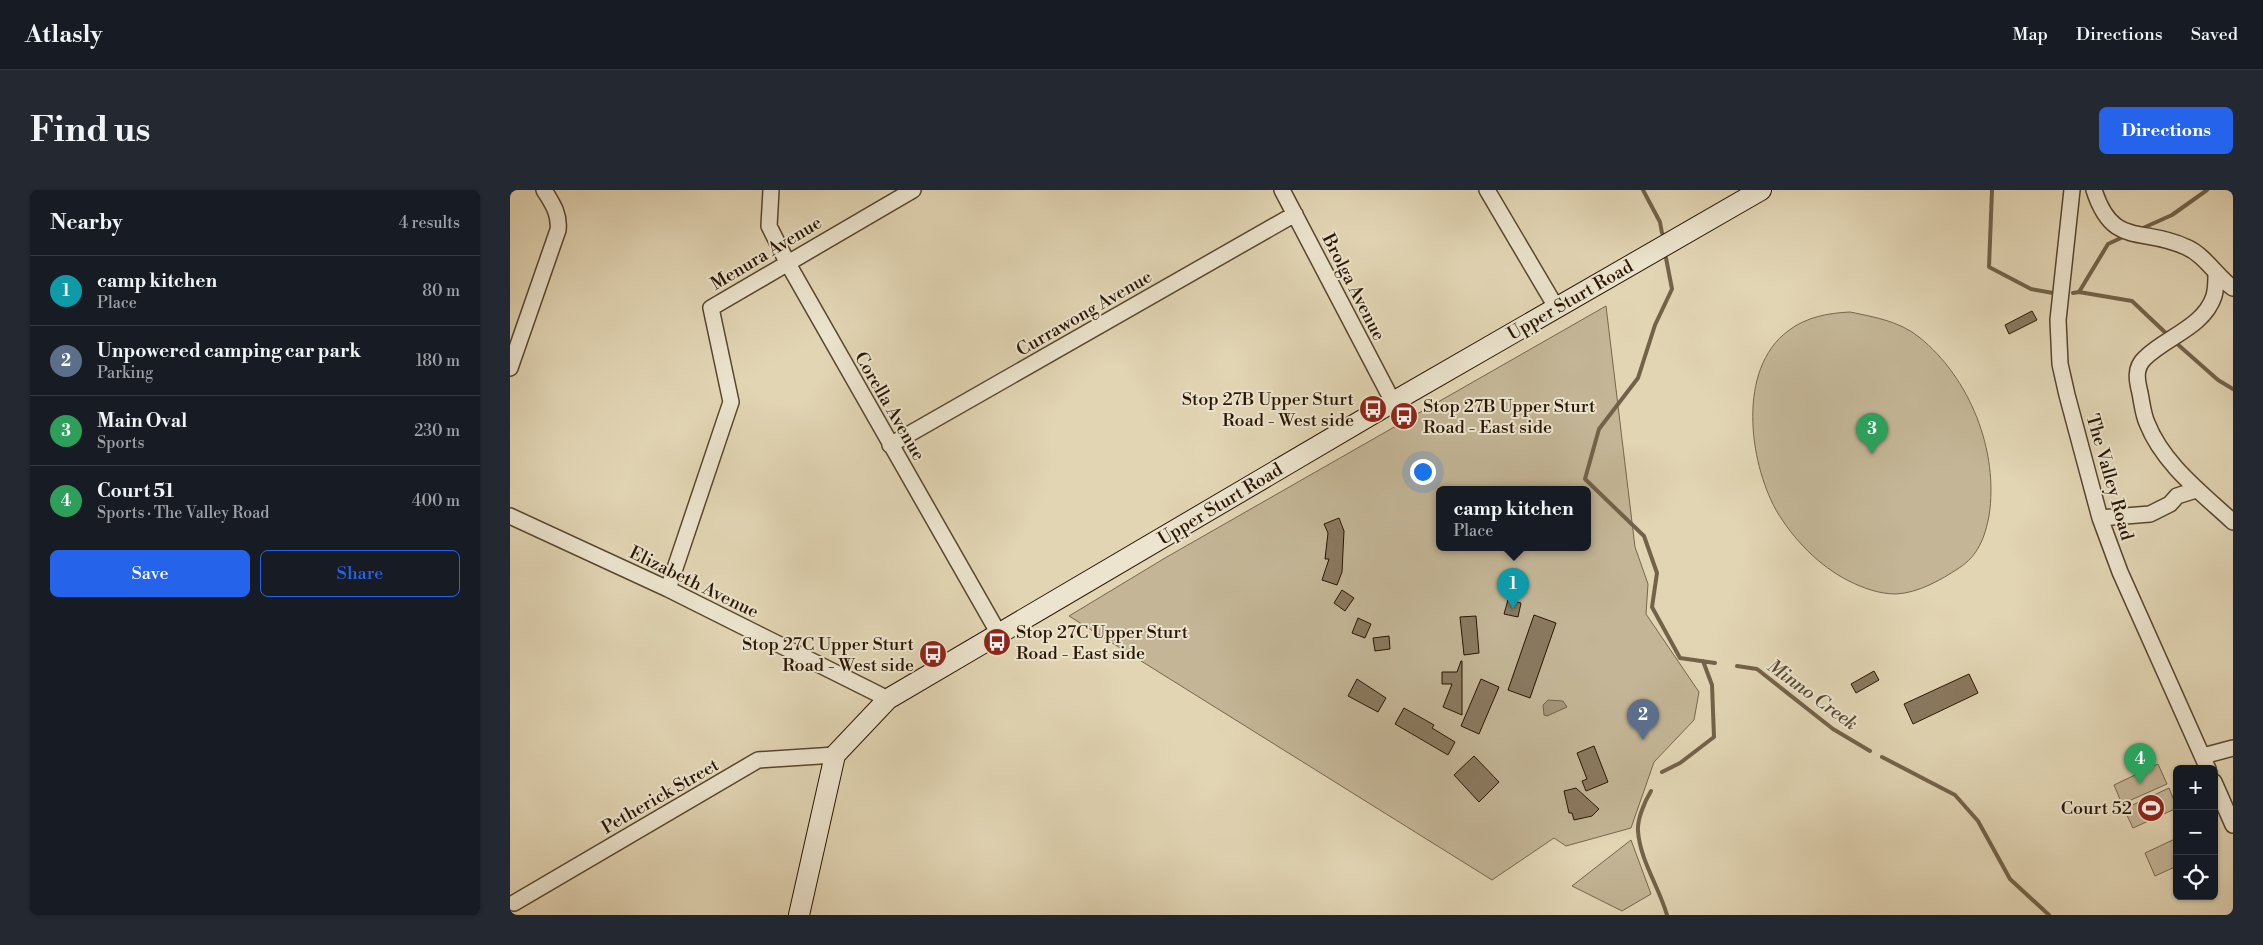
<!DOCTYPE html>
<html lang="en">
<head>
<meta charset="utf-8">
<style>
	:root { --surface:#171b24; --page:#242831; --text:#f1f3f6; --muted:#9ea1a6; --line:#363941; --accent:#2563eb }
	body { margin:0; font-family:"Libre Bodoni",serif; background:var(--page); color:var(--text) }
	.controls { position:absolute; right:15px; bottom:15px; display:grid; overflow:hidden; border-radius:8px; box-shadow:0 1px 4px #0004 }
	.controls button { width:45px; height:45px; display:grid; place-items:center; padding:0; border:0; border-bottom:1px solid var(--line); background:var(--surface); color:var(--text); font:25px sans-serif }
	.you { position:absolute; left:912px; top:281px; width:18px; height:18px; margin:-12px; border:4px solid #fff; border-radius:50%; background:#1a73e8; box-shadow:0 0 0 8px #1a73e833 }
	.badge { display:grid; place-items:center; width:32px; height:32px; border-radius:50%; background:var(--accent); color:#fff; font-size:16px; font-weight:700 }
	.pin { position:absolute; translate:-50% -41px; filter:drop-shadow(0 1px 2px #0008) }
	.pin::after { content:''; position:absolute; top:26px; width:18px; height:15px; background:inherit; clip-path:polygon(0 0,100% 0,50% 100%) }
	.popup { position:absolute; left:926px; top:296px; width:155px; height:65px; box-sizing:border-box; display:grid; place-content:center; border-radius:8px; background:var(--surface); filter:drop-shadow(0 1px 4px #0005); font-size:16px; white-space:nowrap; color:var(--muted) }
	.popup b { font-size:19px; color:var(--text) }
	.popup::after { content:''; position:absolute; left:50%; top:100%; margin-left:-10px; border:10px solid transparent; border-top-color:var(--surface) }
	.list { margin:0; padding:0; list-style:none }
	h2 { display:flex; justify-content:space-between; align-items:center; height:65px; margin:0; padding:0 20px; font-size:21px }
	h2 small { font-size:16px; font-weight:400; color:var(--muted) }
	.list li { display:grid; grid-template-columns:32px 1fr auto; gap:15px; align-items:center; box-sizing:border-box; height:70px; padding:0 20px; border-top:1px solid var(--line) }
	.list b { display:block; font-size:19px; white-space:nowrap }
	.list p { margin:0; font-size:16px; white-space:nowrap; color:var(--muted) }
	.list em { font-size:16px; font-style:normal; color:var(--muted) }
	.actions { display:flex; gap:10px; padding:15px 20px }
	.actions a { flex:1; padding:11px 0; border:1px solid var(--accent); border-radius:8px; text-align:center; font-size:18px; color:var(--accent) }
	.actions .main { background:var(--accent); color:#fff }
	.icon { flex:none; width:28px; height:28px; fill:none; stroke:currentColor; stroke-width:2; stroke-linecap:round; stroke-linejoin:round }
	.map { position:relative; flex:none; width:1723px; height:725px; overflow:hidden; border-radius:8px }
	header { display:flex; align-items:center; gap:30px; box-sizing:border-box; height:70px; padding:0 25px; background:var(--surface); border-bottom:1px solid var(--line) }
	header strong { font-size:24px }
	nav { display:flex; gap:28px; margin-inline-start:auto; font-size:18px }
	.intro { display:flex; align-items:center; justify-content:space-between; box-sizing:border-box; height:120px; padding:0 30px }
	h1 { margin:0; font-size:35px }
	.button { padding:12px 22px; border-radius:8px; background:var(--accent); color:#fff; font-size:18px; font-weight:700 }
	main { display:flex; gap:30px; padding:0 30px }
	aside { flex:1; background:var(--surface); border-radius:8px; box-shadow:0 1px 4px #0004 }
	.map>svg:first-child { display:block }
	.green { fill:#c3b596; stroke:#76664c; fill-rule:evenodd }
	.water { fill:#a39478; stroke:#736249 }
	.lines { fill:none; stroke-linecap:round; stroke-linejoin:round }
	.stream { stroke:#736249; stroke-width:4 }
	.building { fill:#8a795f; stroke:#2a1603 }
	.street-casing { stroke:#58462f; stroke-width:18 }
	.secondary-casing { stroke:#2a1603; stroke-width:22 }
	.street { stroke:#ece4ce; stroke-width:15 }
	.secondary { stroke:#ece4ce; stroke-width:20 }
	.labels { text-anchor:middle; stroke-width:4; stroke-linejoin:round; paint-order:stroke }
	.street-label { font-size:18px; fill:#2a1603; stroke:#ece4ce }
	.poi-label { font-size:18px; fill:#2a1603; stroke:#ece4ce; text-anchor:end }
	.water-label { font-size:19px; font-style:italic; fill:#5a4832; stroke:#ece4ce }
</style>
</head>
<body>
<header>
<strong>Atlasly</strong>
<nav><a>Map</a><a>Directions</a><a>Saved</a></nav>
</header>
<div class="intro"><h1>Find us</h1><a class="button">Directions</a></div>
<main>
<aside>
<h2>Nearby<small>4 results</small></h2>
<ul class="list">
<li><span class="badge" style="background:#0f9aa8">1</span><div><b>camp kitchen</b><p>Place</p></div><em>80 m</em></li>
<li><span class="badge" style="background:#5c6f8a">2</span><div><b>Unpowered camping car park</b><p>Parking</p></div><em>180 m</em></li>
<li><span class="badge" style="background:#2e9e5b">3</span><div><b>Main Oval</b><p>Sports</p></div><em>230 m</em></li>
<li><span class="badge" style="background:#2e9e5b">4</span><div><b>Court 51</b><p>Sports · The Valley Road</p></div><em>400 m</em></li>
</ul>
<div class="actions"><a class="main">Save</a><a>Share</a></div>
</aside>
<div class="map">
<svg width="1723" height="725" viewBox="0 0 1723 725">
	<rect width="100%" height="100%" fill="#e2d5b4"/>
	<filter id="stains"><feTurbulence type="fractalNoise" baseFrequency=".004" numOctaves="4"/><feColorMatrix values="0 0 0 0 .2 0 0 0 0 .09 0 0 0 0 .02 0 0 0 .5 -.17"/></filter>
	<radialGradient id="worn" r=".72"><stop offset=".6" stop-color="#630" stop-opacity="0"/><stop offset="1" stop-color="#630" stop-opacity=".3"/></radialGradient>
	<path class="green" d="M1096,116L1125,357L1138,394L1136,424L1189,502L1184,530L1144,572L1121,638L1056,656L1044,648L982,690L559,426L655,368ZM929,300H1077V358H929Z
		M1340,122C1364,127 1389,131 1409,147C1460,188 1489,261 1479,326C1475,347 1468,366 1449,378C1431,390 1408,403 1386,404C1369,404 1353,398 1339,391C1309,376 1283,349 1266,320C1239,271 1227,179 1278,141C1296,127 1318,123 1340,122Z
		M1648,574L1657,594L1612,614L1604,595Z
		M1659,598L1667,618L1623,638L1614,619Z
		M1667,648V676L1645,686L1635,663Z
		M1121,650L1141,704L1112,721L1062,696Z"/>
	<path class="water" d="M1038,510L1053,511L1057,517L1037,526L1034,525L1033,515Z"/>
	<g class="lines">
		<path class="stream" d="M1133,0L1150,32L1152,43
			M1482,0L1479,77L1521,99L1543,103
			M1633,38L1662,25L1697,0
			M1156,68L1162,99L1145,135L1128,188L1089,239L1075,289L1134,346L1147,383L1142,417L1170,468L1205,473
			M1569,102L1622,111L1660,147
			M1563,103L1569,102L1598,54L1613,47
			M1665,152L1708,190L1723,199
			M1227,476L1247,479L1323,539L1360,561
			M1372,567L1445,605L1468,631L1500,689L1539,725
			M1152,582L1170,573L1204,547L1202,495L1193,471
			M1141,601C1135,611 1127,629 1128,641C1130,670 1149,697 1157,725"/>
	</g>
	<path class="building" d="M1522,121L1527,130L1499,144L1495,135Z
		M829,328L834,341L832,382L827,395L812,390L819,369H815L818,343L814,334Z
		M832,400L844,408L835,421L824,413Z
		M998,410L1011,413L1008,427L994,424Z
		M1024,425L1046,433L1020,508L998,500Z
		M966,426L969,463L954,465L950,427Z
		M848,428L861,434L855,448L842,443Z
		M879,446L880,459L865,461L863,448Z
		M951,471H952V525L933,517L942,494H932V482H947Z
		M1364,481L1369,490L1346,503L1341,494Z
		M1459,484L1468,503L1403,534L1394,514Z
		M847,489L876,508L868,522L838,506Z
		M971,489L989,497L969,544L951,536Z
		M894,518L924,535L922,538L945,552L938,565L885,534Z
		M1084,556L1098,592L1076,601L1072,591L1077,589L1067,563Z
		M964,566L989,592L969,612L944,585Z
		M1066,598L1089,619L1082,626L1064,630L1062,623H1059L1054,601Z"/>
	<g class="lines">
		<g class="street-casing">
			<path id="street" d="M261,0L259,36L277,72L489,444
				M772,0L883,212
				M977,0L1046,117
				M1562,0L1548,130L1550,174L1557,205L1590,328L1610,382L1698,579
				M1584,0C1603,59 1632,36 1676,57C1695,65 1706,86 1723,98
				M1706,84C1706,91 1706,99 1704,106C1694,137 1656,147 1635,168C1624,178 1627,191 1630,203C1632,213 1633,224 1637,233C1653,274 1692,303 1723,332
				M0,178L48,40C50,24 42,13 34,0
				M380,255L785,24
				M0,326L158,399L378,509
				M1590,328L1640,324L1660,314L1667,306L1686,300
				M158,399L221,212L201,118L403,0
				M1693,566L1723,558
				M1704,592L1723,635
				M4,713L248,570L325,565"/>
		</g>
		<g class="secondary-casing">
			<path id="secondary" d="M289,725L325,565L378,509L883,212L1251,0"/>
		</g>
		<use href="#street" class="street"/>
		<use href="#secondary" class="secondary"/>
	</g>
	<defs>
		<g id="bus-disc" transform="scale(1.4375)"><circle r="9.5" fill="#8f2418" stroke="#ece4ce"/><path d="M-5-6H5V4H4V6H2V4H-2V6H-4V4H-5ZM-3.5-4V0h7V-4ZM-3.5 1.2v1.5H-2V1.2ZM2 1.2v1.5H3.5V1.2Z" fill="#fff"/></g>
		<g id="stadium-disc" transform="scale(1.4375)"><circle r="9.5" fill="#8f2418" stroke="#ece4ce"/><path d="M0-5a6.5 5 0 1 0 0 10a6.5 5 0 1 0 0-10ZM-3.5-1.8h7v3.6h-7Z" fill="#fff"/></g>
	</defs>
	<g fill-rule="evenodd">
		<use href="#bus-disc" x="863" y="219"/>
		<use href="#bus-disc" x="894" y="226"/>
		<use href="#bus-disc" x="487" y="452"/>
		<use href="#bus-disc" x="423" y="464"/>
		<use href="#stadium-disc" x="1641" y="618"/>
	</g>
	<g class="labels">
		<g class="street-label">
			<text transform="translate(256 63) rotate(-31)" y="6">Menura Avenue</text>
			<text transform="translate(844 97) rotate(63)" y="6">Brolga Avenue</text>
			<text transform="translate(1060 110) rotate(-30)" y="6">Upper Sturt Road</text>
			<text transform="translate(574 123) rotate(-30)" y="6">Currawong Avenue</text>
			<text transform="translate(380 216) rotate(60)" y="6">Corella Avenue</text>
			<text transform="translate(1600 287) rotate(74)" y="6">The Valley Road</text>
			<text transform="translate(710 314) rotate(-31)" y="6">Upper Sturt Road</text>
			<text transform="translate(184 392) rotate(26)" y="6">Elizabeth Avenue</text>
			<text transform="translate(150 606) rotate(-30)" y="6">Petherick Street</text>
		</g>
		<g class="poi-label">
			<text x="844" y="215">Stop 27B Upper Sturt<tspan x="844" dy="21">Road - West side</tspan></text>
			<text x="913" y="222" text-anchor="start">Stop 27B Upper Sturt<tspan x="913" dy="21">Road - East side</tspan></text>
			<text x="506" y="448" text-anchor="start">Stop 27C Upper Sturt<tspan x="506" dy="21">Road - East side</tspan></text>
			<text x="404" y="460">Stop 27C Upper Sturt<tspan x="404" dy="21">Road - West side</tspan></text>
			<text x="1622" y="624">Court 52</text>
		</g>
		<g class="water-label">
			<text transform="translate(1303 504) rotate(36)" y="7">Minno Creek</text>
		</g>
	</g>
	<rect width="100%" height="100%" filter="url(#stains)"/>
	<rect width="100%" height="100%" fill="url(#worn)"/>
</svg>
<div class="controls">
<button>+</button>
<button>−</button>
<button><svg class="icon" aria-label="locate" viewBox="0 0 24 24"><circle cx="12" cy="12" r="6"/><path d="M12 2v4M12 18v4M2 12h4M18 12h4"/></svg></button>
</div>
<div class="you"></div>
<div class="pin badge" style="left:1003px;top:419px;background:#0f9aa8">1</div>
<div class="popup"><b>camp kitchen</b>Place</div>
<div class="pin badge" style="left:1133px;top:550px;background:#5c6f8a">2</div>
<div class="pin badge" style="left:1362px;top:264px;background:#2e9e5b">3</div>
<div class="pin badge" style="left:1630px;top:594px;background:#2e9e5b">4</div>
</div>
</main>
</body>
</html>
